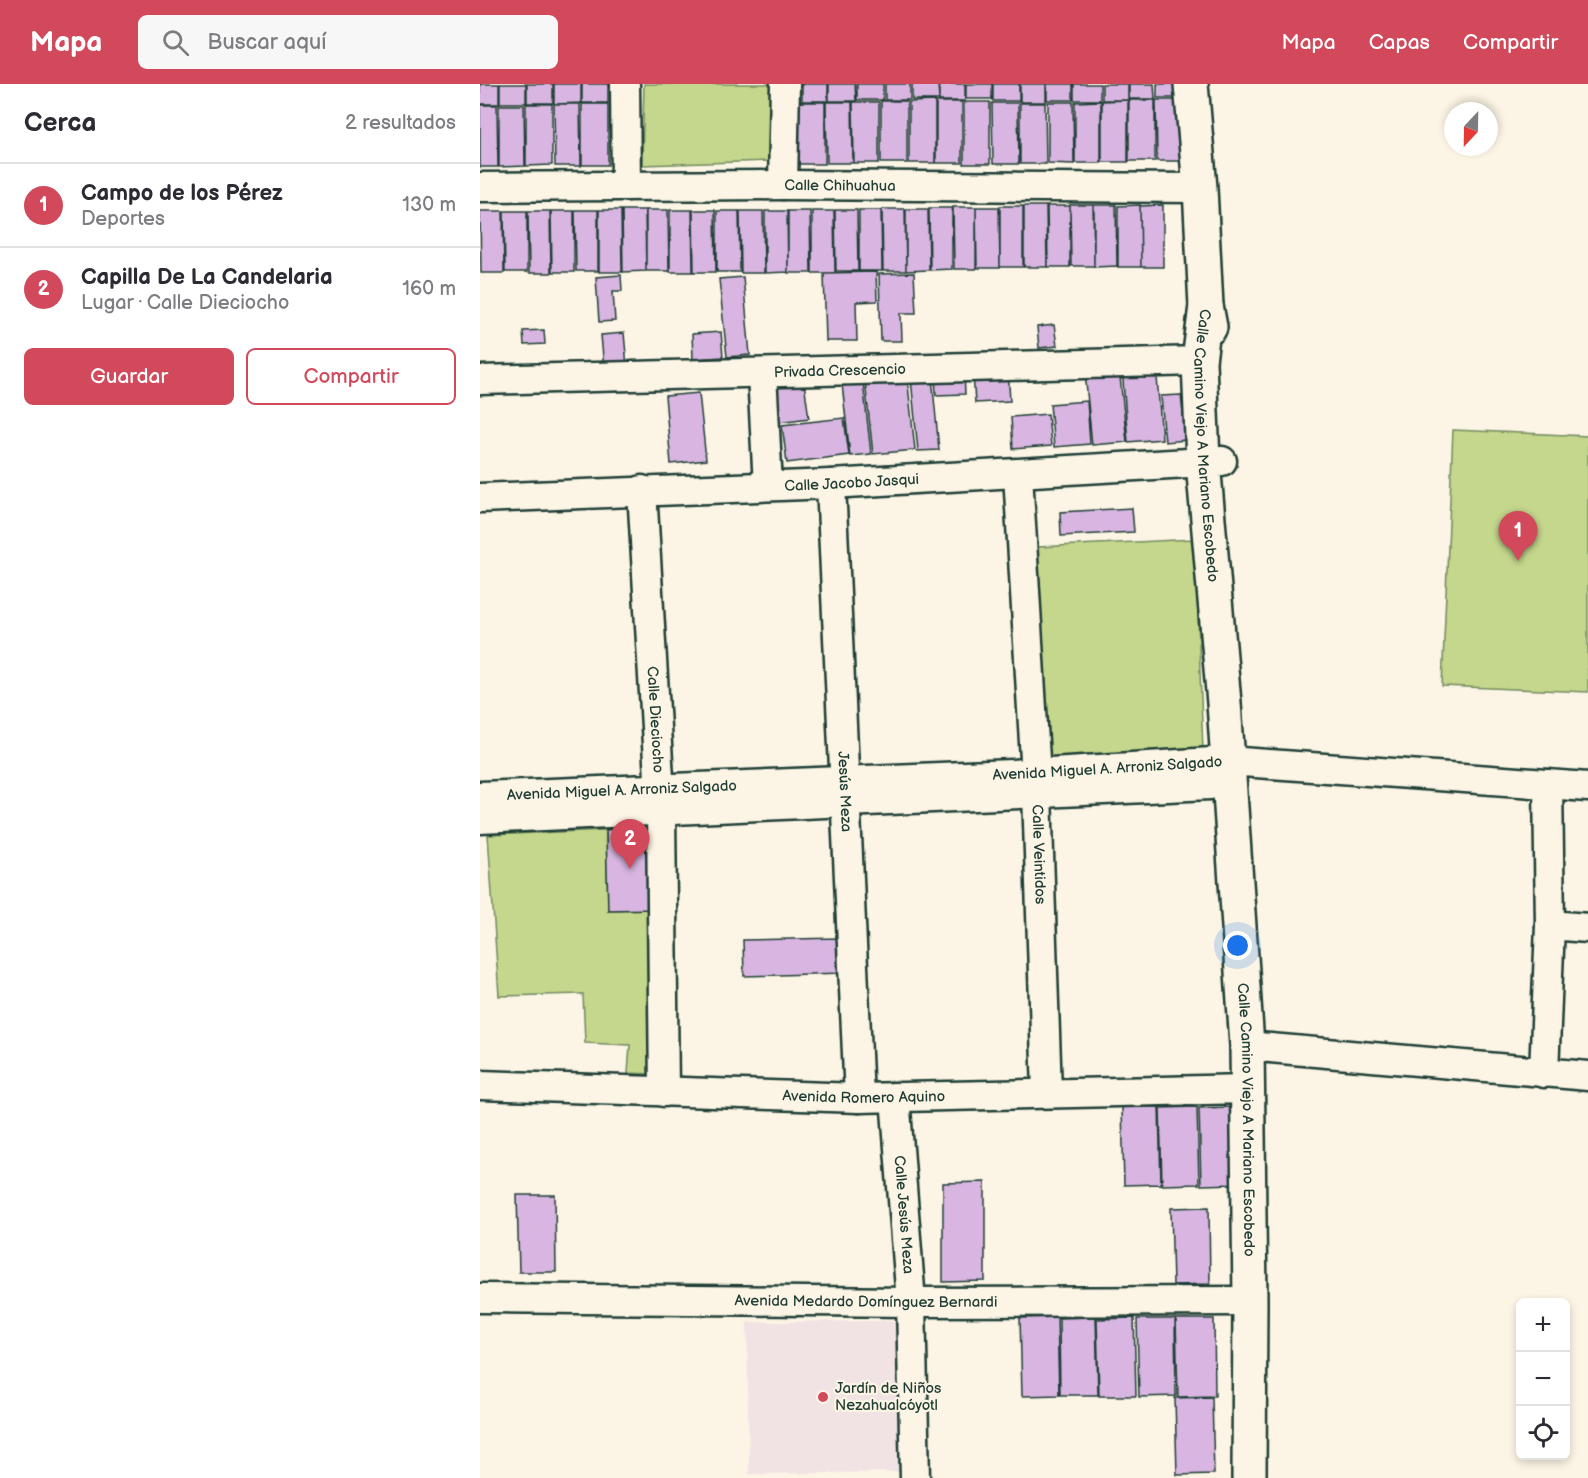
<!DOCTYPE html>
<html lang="es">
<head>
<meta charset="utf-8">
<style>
	:root { --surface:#fff; --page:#f7f7f7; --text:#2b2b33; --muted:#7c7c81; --line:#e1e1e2; --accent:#d1495b }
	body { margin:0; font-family:"Balsamiq Sans",sans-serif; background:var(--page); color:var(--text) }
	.controls { position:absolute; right:18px; bottom:18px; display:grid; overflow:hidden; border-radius:9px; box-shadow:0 3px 9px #0003 }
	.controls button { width:54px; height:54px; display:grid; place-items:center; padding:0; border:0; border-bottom:2px solid var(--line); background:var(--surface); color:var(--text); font:30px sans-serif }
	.compass { position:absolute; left:964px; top:18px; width:54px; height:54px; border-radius:50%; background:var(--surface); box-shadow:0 3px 9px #0003; rotate:202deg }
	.you { position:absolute; left:758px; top:862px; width:21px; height:21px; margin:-15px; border:4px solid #fff; border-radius:50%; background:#1a73e8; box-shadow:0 0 0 9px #1a73e833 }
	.badge { display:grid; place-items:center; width:39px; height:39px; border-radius:50%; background:var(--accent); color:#fff; font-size:20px; font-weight:700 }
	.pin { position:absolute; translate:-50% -50px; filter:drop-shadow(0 2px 3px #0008) }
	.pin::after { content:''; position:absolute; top:32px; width:21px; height:18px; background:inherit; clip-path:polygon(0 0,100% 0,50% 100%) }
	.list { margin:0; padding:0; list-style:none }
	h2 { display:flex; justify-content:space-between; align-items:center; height:78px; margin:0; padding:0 24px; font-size:26px }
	h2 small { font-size:20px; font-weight:400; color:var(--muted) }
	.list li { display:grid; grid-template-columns:39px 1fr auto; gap:18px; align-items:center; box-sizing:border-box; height:84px; padding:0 24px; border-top:2px solid var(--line) }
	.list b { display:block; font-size:22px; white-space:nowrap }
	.list p { margin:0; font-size:20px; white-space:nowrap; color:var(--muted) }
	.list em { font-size:20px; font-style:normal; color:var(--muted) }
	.actions { display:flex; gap:12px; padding:18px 24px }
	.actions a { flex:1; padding:14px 0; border:2px solid var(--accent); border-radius:9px; text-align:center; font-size:21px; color:var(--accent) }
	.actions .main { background:var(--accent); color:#fff }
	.icon { flex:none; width:33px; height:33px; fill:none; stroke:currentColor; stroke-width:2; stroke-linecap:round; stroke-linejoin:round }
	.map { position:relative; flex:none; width:1108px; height:1394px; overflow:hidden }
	header { display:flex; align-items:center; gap:36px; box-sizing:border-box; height:84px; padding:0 30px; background:var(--accent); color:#fff }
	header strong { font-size:28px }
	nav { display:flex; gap:33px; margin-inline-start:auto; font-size:21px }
	.search { width:420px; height:54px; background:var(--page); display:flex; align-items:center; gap:15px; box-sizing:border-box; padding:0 21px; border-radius:9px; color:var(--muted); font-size:22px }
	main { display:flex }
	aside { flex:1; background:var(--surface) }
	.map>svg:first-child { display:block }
	.built { fill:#f1e2e4 }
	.green { fill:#c4d78c; stroke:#728a60; stroke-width:1.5 }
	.building { fill:#d8b6e1; stroke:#1f3d34; stroke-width:1.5 }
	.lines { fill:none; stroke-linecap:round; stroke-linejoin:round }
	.minor-casing { stroke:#1f3d34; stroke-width:33 }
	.tertiary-casing { stroke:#1f3d34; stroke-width:38 }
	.minor { stroke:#fcf5e5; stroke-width:28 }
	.tertiary { stroke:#fcf5e5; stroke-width:33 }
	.poi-dot { fill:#d1495b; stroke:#fcf5e5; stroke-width:2 }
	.labels { text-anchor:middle; stroke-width:4.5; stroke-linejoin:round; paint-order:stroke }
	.street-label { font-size:15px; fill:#1f3d34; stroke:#fcf5e5 }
	.poi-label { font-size:15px; fill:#1f3d34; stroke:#fcf5e5; text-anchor:start }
</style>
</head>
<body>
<header>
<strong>Mapa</strong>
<div class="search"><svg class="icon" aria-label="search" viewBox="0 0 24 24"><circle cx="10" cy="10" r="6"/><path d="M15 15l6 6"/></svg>Buscar aquí</div>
<nav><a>Mapa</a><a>Capas</a><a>Compartir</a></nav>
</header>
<main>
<aside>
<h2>Cerca<small>2 resultados</small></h2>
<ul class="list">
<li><span class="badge">1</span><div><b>Campo de los Pérez</b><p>Deportes</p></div><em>130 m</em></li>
<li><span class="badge">2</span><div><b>Capilla De La Candelaria</b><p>Lugar · Calle Dieciocho</p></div><em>160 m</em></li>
</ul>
<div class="actions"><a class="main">Guardar</a><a>Compartir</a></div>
</aside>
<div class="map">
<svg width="1108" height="1394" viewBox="0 0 1108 1394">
	<rect width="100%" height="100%" fill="#fcf5e5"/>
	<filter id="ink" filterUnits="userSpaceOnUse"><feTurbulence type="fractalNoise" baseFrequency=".0167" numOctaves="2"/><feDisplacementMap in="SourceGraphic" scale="12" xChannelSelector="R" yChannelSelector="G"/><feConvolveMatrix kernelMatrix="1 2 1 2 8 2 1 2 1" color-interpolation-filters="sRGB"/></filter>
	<g filter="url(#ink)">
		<path class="built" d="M417,1237L419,1388L269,1390L267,1238Z"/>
		<path class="green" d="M164,0H292L290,77L162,81Z
			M973,346L1108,352V608L962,602Z
			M715,455L723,666L568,676L558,463Z
			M126,746L128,826L175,825L173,990L148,989L150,961L105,959L103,910L19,912L8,751Z"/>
		<path class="building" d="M0,0H19V20H0Z
			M20,0H46V19H20Z
			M47,0H73V19H47Z
			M74,0H101V19L74,20Z
			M102,0H128V19H102Z
			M322,0H348V17H322Z
			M349,0H375L376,17H349Z
			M377,0H403V16H377Z
			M405,0H430V16H405Z
			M432,0H458L459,16H432Z
			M459,0H485V17H459Z
			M486,0H512V15H486Z
			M513,0H539V17H513Z
			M540,0H566V18H540Z
			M567,0H593V16H567Z
			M594,0H620V16H594Z
			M622,0H648V16H622Z
			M649,0H674L675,15H649Z
			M677,0H702V14H677Z
			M648,16V78H622V17Z
			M649,16H675V77H649Z
			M676,16H702L703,77H677Z
			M401,17H427V79H401Z
			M455,17V79H429V18Z
			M621,17V79H595V18Z
			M319,18H345V80H319Z
			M346,18H372L373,79H347Z
			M373,18H399V79H374Z
			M456,18H482V79H456Z
			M484,18H510V80H484Z
			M568,18H593L594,80L568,79Z
			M512,19H538L539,80H513Z
			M540,19H565L566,80H540Z
			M46,20H72V81L46,82Z
			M74,20H100L101,82H75Z
			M102,20H128V81H102Z
			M0,21H17L18,83H0Z
			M19,21H44L45,82L19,83Z
			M590,121H613L614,182H591Z
			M614,121H636L637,182L614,183Z
			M660,121L661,183H638V122Z
			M683,121V183H661L660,122Z
			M520,122H543V183H520Z
			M544,122H566L567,183H544Z
			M567,122H590V183H568Z
			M473,123H496V185H474Z
			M496,123H519L520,184H497Z
			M449,124H472V185L450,186Z
			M402,125H425L426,187H403Z
			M426,125H448L449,186L426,187Z
			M95,126H118V187H96Z
			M119,126H141L142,188H119Z
			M142,126H165L166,187L143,188Z
			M166,126H188L189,187H166Z
			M190,126H212L213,188H190Z
			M213,126H235L236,188H214Z
			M355,126H377L378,187H356Z
			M379,126H401L402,187H379Z
			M0,127H23L24,189H1Z
			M24,127H47V188H25Z
			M48,127H70L71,189H49Z
			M71,127H94V188H72Z
			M237,127H259L260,188H237Z
			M260,127H283L284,189H261Z
			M285,127H307L308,188L285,189Z
			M308,127H330L331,189H308Z
			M332,127H354L355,189H332Z
			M396,188L397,217L376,218L377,257H346L344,189Z
			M434,189L436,229H421L422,257H401L399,190Z
			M141,191L142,207H133L135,237L119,238L116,193Z
			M263,193L270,271L247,273L239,195Z
			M574,241L577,262L559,264L557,243Z
			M64,246L65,260L44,261L43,247Z
			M241,248L243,273L213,275L212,250Z
			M144,249L147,282L124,285L121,251Z
			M676,281L682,355L648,358L642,284Z
			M639,284L647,358L612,361L605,288Z
			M528,286L530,317L495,319L493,288Z
			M484,290L485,310L456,311L455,291Z
			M427,292L435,366L393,370L385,297Z
			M452,293L459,366L438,367L431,294Z
			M383,298L391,370L370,372L362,300Z
			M324,299L329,334L299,338L295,303Z
			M219,309L226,376L191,380L185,312Z
			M701,311L706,356L685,358L681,312Z
			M607,317L610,360L574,363L570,320Z
			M568,330L571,362L533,365L531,333Z
			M364,334L369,371L307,379L302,341Z
			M652,424L654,448L581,452L580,428Z
			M172,742L175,825L128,826L126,746Z
			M361,854L362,889L264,892L263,856Z
			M642,1023H679L681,1100L644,1101Z
			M717,1023L719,1100L682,1101L680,1024Z
			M756,1023L758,1100L721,1101L719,1024Z
			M505,1098V1197L463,1198V1099Z
			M37,1111H75L76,1188H39Z
			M729,1123L730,1200L693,1201L691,1124Z
			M577,1233L579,1311L542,1312L540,1234Z
			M616,1233L618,1311H580L579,1234Z
			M654,1234L656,1312H619L617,1235Z
			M657,1235H695L696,1312L659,1313Z
			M696,1235H734L735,1312L698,1313Z
			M732,1313L734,1390L697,1391L695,1314Z"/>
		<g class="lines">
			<g class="minor-casing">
				<g id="minor">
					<path d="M145,0L146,102"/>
					<path d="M303,101L305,0"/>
					<path id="s1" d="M0,103L303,101L720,104"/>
					<path d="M282,290L288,402"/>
					<path id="s2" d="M0,296L719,277"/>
					<path id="s3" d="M538,390L557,709L567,1009"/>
					<path id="s4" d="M351,400L379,1014"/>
					<path id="s5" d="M162,406L181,728L184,1008"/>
					<path id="s6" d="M0,414L351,400L742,377"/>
					<path id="s7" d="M0,712L555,689L748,677L1108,703"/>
					<path d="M0,735L730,701L748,677"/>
					<path d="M1070,841L1108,844"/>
					<path d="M767,962L1108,992"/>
					<path d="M1064,989L1070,841L1068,700"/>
					<path id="s8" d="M0,1001L379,1014L767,1005"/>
					<path id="s9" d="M415,1013L431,1218L435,1394"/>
					<path id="s10" d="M0,1214L431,1218L770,1217"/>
				</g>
			</g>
			<g class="tertiary-casing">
				<g id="tertiary">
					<path d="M711,0L720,104L726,222L730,243"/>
					<path id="s11" d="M726,222L719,277L723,378L744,619L767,962L770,1217L769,1394"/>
				</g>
			</g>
			<use href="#minor" class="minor"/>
			<use href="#tertiary" class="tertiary"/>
		</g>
	</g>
	<circle class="poi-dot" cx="343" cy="1313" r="6"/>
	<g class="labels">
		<g class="street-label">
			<text dy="5" stroke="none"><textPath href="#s1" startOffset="360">Calle Chihuahua</textPath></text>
			<text dy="5" stroke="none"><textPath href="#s2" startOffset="360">Privada Crescencio</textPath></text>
			<text dy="5" stroke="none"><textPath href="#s11" startOffset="140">Calle Camino Viejo A Mariano Escobedo</textPath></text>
			<text dy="5" stroke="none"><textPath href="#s6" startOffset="372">Calle Jacobo Jasqui</textPath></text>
			<text dy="5" stroke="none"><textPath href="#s5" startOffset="230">Calle Dieciocho</textPath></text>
			<text dy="5" stroke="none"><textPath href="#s7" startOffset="628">Avenida Miguel A. Arroniz Salgado</textPath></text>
			<text dy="5" stroke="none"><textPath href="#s7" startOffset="142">Avenida Miguel A. Arroniz Salgado</textPath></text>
			<text dy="5" stroke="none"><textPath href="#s4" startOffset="308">Jesús Meza</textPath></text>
			<text dy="5" stroke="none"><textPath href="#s3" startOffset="381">Calle Veintidos</textPath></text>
			<text dy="5" stroke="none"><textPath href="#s8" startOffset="384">Avenida Romero Aquino</textPath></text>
			<text dy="5" stroke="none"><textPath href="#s11" startOffset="816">Calle Camino Viejo A Mariano Escobedo</textPath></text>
			<text dy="5" stroke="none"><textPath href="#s9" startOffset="118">Calle Jesús Meza</textPath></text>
			<text dy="5" stroke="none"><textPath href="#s10" startOffset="386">Avenida Medardo Domínguez Bernardi</textPath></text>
		</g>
		<g class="poi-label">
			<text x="355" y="1309">Jardín de Niños<tspan x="355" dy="17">Nezahualcóyotl</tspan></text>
		</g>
	</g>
</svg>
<div class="controls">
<button>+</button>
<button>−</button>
<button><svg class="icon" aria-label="locate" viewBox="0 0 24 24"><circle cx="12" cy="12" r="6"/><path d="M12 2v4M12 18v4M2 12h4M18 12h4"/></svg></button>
</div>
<svg class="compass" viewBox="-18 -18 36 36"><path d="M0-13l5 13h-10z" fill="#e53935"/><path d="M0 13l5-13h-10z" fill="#7c7c81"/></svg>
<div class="you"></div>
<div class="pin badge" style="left:1038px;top:477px">1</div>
<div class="pin badge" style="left:150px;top:785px">2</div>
</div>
</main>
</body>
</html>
